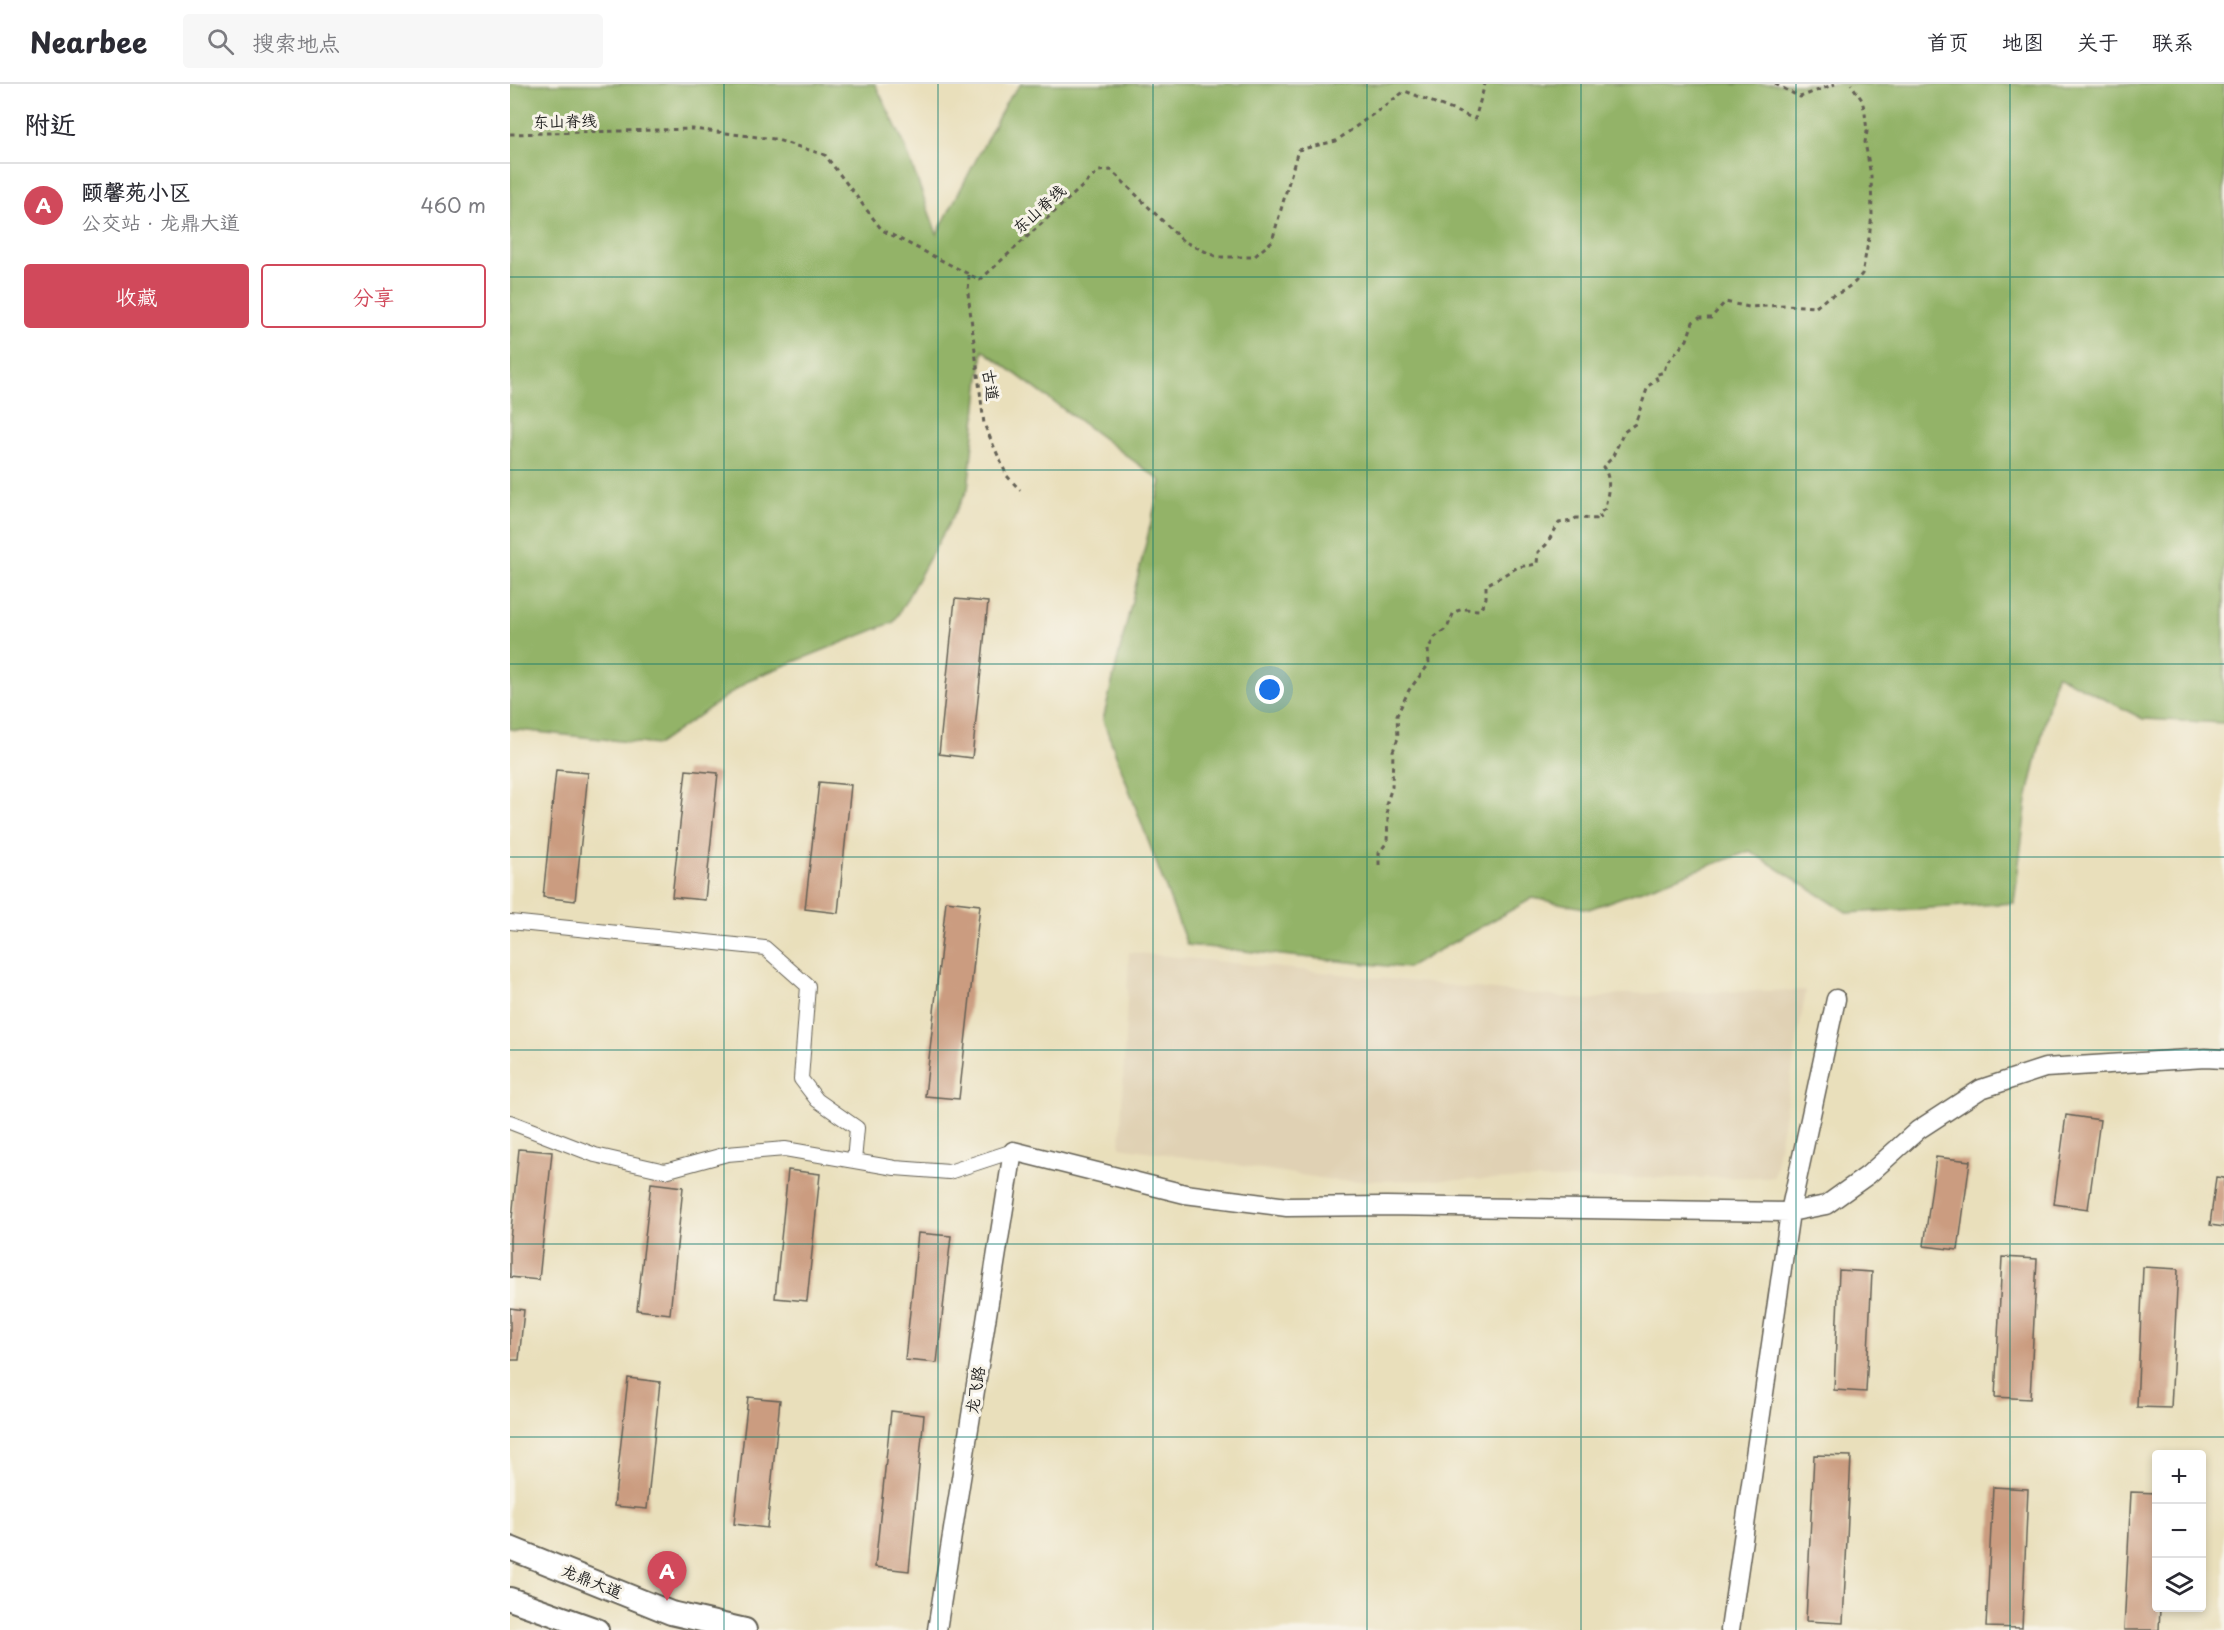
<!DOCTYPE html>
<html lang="zh">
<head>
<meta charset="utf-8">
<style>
	:root { --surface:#fff; --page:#f7f7f7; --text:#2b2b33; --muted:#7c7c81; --line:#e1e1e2; --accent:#d1495b }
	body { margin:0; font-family:"Playpen Sans","LXGW WenKai TC",sans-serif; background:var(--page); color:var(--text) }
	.controls { position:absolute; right:18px; bottom:18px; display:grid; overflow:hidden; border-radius:6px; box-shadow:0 3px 9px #0003 }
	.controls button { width:54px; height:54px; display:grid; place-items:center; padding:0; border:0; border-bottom:2px solid var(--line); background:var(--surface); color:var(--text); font:30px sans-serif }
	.you { position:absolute; left:760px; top:606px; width:21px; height:21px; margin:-15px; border:4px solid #fff; border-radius:50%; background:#1a73e8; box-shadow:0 0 0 9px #1a73e833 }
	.badge { display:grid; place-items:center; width:39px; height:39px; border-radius:50%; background:var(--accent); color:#fff; font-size:20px; font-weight:700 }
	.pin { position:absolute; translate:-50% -50px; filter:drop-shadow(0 2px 3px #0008) }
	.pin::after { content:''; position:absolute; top:32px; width:21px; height:18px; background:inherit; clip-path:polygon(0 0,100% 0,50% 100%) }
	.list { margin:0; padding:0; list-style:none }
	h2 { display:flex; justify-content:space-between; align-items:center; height:78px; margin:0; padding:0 24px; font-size:26px }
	h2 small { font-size:20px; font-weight:400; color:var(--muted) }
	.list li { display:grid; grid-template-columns:39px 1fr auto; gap:18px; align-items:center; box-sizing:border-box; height:84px; padding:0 24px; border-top:2px solid var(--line) }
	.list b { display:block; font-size:22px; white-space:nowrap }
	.list p { margin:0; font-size:20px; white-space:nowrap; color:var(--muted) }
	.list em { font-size:20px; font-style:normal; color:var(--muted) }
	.actions { display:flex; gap:12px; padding:18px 24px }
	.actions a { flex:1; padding:14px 0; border:2px solid var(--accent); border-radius:6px; text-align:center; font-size:21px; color:var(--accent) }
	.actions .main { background:var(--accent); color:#fff }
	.icon { flex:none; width:33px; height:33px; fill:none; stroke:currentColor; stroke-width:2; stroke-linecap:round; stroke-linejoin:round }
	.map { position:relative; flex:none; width:1714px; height:1546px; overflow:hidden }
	header { display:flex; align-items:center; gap:36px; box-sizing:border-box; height:84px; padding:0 30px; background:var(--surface); border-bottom:2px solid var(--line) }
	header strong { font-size:28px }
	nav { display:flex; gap:33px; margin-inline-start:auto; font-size:21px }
	.search { width:420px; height:54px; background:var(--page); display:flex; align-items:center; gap:15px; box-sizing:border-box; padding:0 21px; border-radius:6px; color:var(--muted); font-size:22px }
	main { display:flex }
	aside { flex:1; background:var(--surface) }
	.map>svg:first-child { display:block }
	.built { fill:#e0d1b4 }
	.forest { fill:#93b367; stroke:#586842; stroke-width:1.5 }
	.building { fill:#cb9c80 }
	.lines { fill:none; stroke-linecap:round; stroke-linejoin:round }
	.minor-casing { stroke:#646054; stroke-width:16 }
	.tertiary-casing { stroke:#646054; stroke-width:21 }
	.primary-casing { stroke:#646054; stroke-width:26 }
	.path { stroke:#646054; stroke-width:3; stroke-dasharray:4.5 4.5; stroke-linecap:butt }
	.minor { stroke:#fff; stroke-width:14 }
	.tertiary { stroke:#fff; stroke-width:18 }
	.primary { stroke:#fff; stroke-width:22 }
	.grid { fill:none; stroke:#0f766e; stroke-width:1.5; stroke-opacity:0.55 }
	.labels { text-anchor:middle; stroke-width:6; stroke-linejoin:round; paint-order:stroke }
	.street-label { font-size:16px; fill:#1c1c1c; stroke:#f7f3e8 }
</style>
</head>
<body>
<header>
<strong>Nearbee</strong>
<div class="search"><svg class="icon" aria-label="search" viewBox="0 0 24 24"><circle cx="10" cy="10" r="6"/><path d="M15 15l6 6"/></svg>搜索地点</div>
<nav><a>首页</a><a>地图</a><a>关于</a><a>联系</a></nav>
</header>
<main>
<aside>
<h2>附近<small></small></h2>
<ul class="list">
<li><span class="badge">A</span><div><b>颐馨苑小区</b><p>公交站 · 龙鼎大道</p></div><em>460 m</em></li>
</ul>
<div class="actions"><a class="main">收藏</a><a>分享</a></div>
</aside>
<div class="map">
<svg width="1714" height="1546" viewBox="0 0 1714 1546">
	<rect width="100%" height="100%" fill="#f7f3e8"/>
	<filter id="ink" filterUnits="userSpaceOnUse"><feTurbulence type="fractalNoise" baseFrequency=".0167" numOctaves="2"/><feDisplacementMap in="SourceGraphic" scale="12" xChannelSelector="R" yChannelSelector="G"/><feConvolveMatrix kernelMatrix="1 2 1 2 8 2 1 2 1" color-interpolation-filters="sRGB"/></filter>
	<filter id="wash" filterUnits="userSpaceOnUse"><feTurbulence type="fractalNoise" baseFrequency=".008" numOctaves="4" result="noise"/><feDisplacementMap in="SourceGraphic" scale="24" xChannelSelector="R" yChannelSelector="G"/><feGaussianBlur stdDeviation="1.35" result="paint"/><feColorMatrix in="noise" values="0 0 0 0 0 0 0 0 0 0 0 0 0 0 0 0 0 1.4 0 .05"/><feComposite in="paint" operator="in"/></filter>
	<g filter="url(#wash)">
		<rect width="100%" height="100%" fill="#e9dfbb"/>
		<path class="built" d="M619,868L1080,916L1108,910L1296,906L1264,1093L829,1097L610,1063Z"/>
		<path class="forest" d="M0,0H365L393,57L427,150L497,17L511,0H1714V639L1633,635L1546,590L1517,716L1504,819L1338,829L1240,767L1079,825L1023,814L897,884L677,861L593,636L651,397L473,266L458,405L384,538L241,595L147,661L0,645Z"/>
		<g id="blocks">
			<path class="building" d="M445,515L478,518L462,674L429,670Z
				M46,686L78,689L65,817L33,813Z
				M176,686L208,689L195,816L162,813Z
				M309,698L341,701L328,829L295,825Z
				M436,817L470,821L449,1015L415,1012Z
				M1556,1031L1590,1036L1578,1125L1544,1120Z
				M9,1065L42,1068L29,1196L0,1193V1155Z
				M1426,1073L1460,1077L1448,1166L1414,1162Z
				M278,1086L310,1090L297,1217L265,1214Z
				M1706,1093L1714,1094V1143L1700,1141Z
				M141,1099L173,1103L160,1230L127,1226Z
				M408,1149L441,1152L427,1279L395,1276Z
				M1492,1173L1527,1175L1520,1315L1485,1313Z
				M1633,1183L1668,1185L1661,1324L1627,1323Z
				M1329,1186L1362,1188L1356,1308L1324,1306Z
				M0,1224L14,1226L9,1276H0Z
				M118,1294L150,1298L137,1425L104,1422Z
				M238,1313L270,1316L257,1444L224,1440Z
				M381,1327L414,1331L399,1487L365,1483Z
				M1304,1371L1341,1372L1333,1539L1296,1537Z
				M1483,1403L1518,1405L1512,1544L1476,1543Z
				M1621,1408L1647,1409V1524H1650L1649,1546H1614Z"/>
		</g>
	</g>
	<g filter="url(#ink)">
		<use href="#blocks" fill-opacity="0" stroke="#646054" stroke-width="1.5"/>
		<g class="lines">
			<g class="minor-casing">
				<path id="minor" d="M0,838L255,864L298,902L291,995L307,1016L347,1044L344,1077
					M0,1038L85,1071L155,1087L217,1070L275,1065L385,1084L439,1088L503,1067"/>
			</g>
			<g class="tertiary-casing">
				<path id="tertiary" d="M427,1546L503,1067L675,1110L777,1123L876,1122L1280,1128L1326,915
					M1220,1546L1280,1128L1316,1121L1358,1091L1408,1046L1471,1005L1535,984L1695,974L1714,975"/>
			</g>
			<g class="primary-casing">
				<path id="primary" d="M0,1464L161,1529L235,1546
					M0,1515L87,1546"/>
			</g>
			<path class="path" d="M1265,0L1290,13L1325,0
				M0,50L183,45L264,55L315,71L372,146L470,196L589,87L601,86L673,157L707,173H744L762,157L788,66L826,57L895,7L965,35L975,0
				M459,191L458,209L474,340L497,392L510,406
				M869,781V769L877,758L878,734L876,721L882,703L883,667L888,654L887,631L899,606L919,580L918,565L925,553L937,544L944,528L953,525L970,526L976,514V501L1008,483L1027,480L1028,468L1036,461L1049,439L1062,437L1066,434L1091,435L1089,429L1095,425C1097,410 1103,396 1093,383L1102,374L1114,348L1125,340L1138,302L1147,296L1145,291L1154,288L1156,280L1177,256L1183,238L1189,234H1201L1215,218L1239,223L1276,221L1306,223L1317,214L1333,207L1345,198L1352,190L1359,154L1362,131L1361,92L1355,58L1357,48L1355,29L1352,16L1341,0"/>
			<use href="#minor" class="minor"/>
			<use href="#tertiary" class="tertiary"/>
			<use href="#primary" class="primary"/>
		</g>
	</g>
	<path class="grid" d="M214,0V1546M428,0V1546M643,0V1546M857,0V1546M1071,0V1546M1286,0V1546M1500,0V1546M0,193H1714M0,386H1714M0,580H1714M0,773H1714M0,966H1714M0,1160H1714M0,1353H1714"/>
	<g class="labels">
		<g class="street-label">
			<text transform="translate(55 37) rotate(-1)" y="6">东山脊线</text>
			<text transform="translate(529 125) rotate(-42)" y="6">东山脊线</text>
			<text transform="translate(481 301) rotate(82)" y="6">古道</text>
			<text transform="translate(465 1306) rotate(-81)" y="6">龙飞路</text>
			<text transform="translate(82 1497) rotate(22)" y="6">龙鼎大道</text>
		</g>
	</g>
</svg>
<div class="controls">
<button>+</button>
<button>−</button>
<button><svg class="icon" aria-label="layers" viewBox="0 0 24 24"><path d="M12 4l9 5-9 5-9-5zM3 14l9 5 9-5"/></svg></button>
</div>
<div class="you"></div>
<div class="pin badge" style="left:157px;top:1517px">A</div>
</div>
</main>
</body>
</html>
